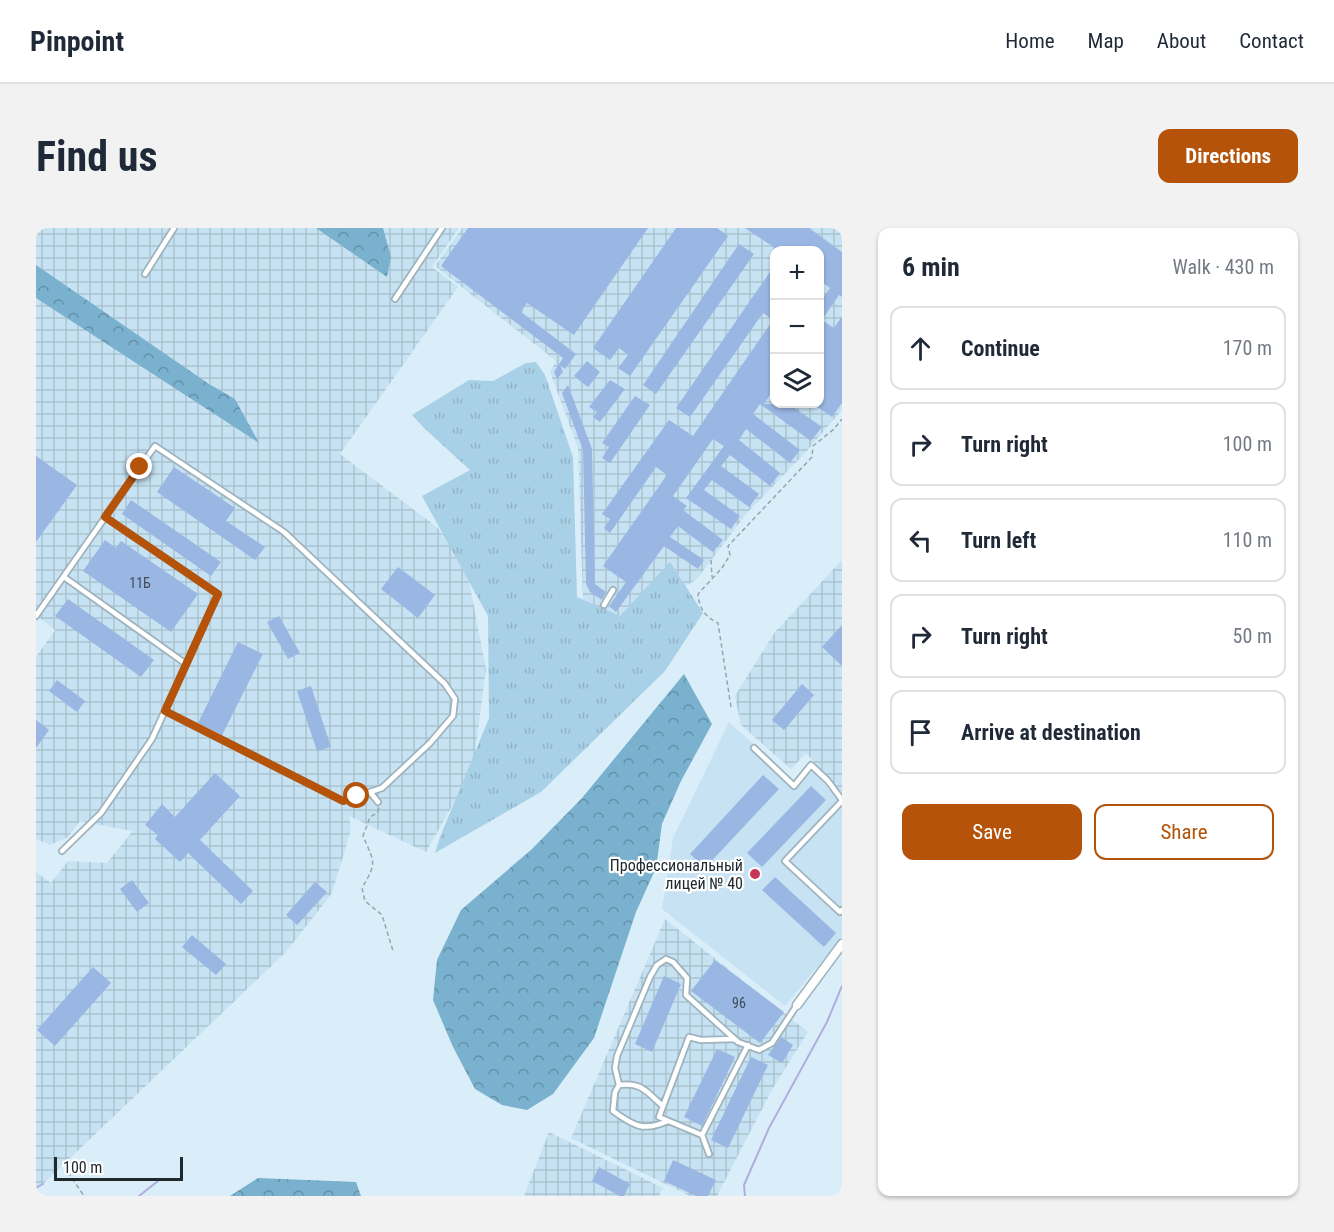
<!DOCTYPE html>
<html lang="en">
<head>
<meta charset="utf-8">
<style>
	:root { --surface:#fff; --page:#f2f2f3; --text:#1f2937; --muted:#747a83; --line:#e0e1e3; --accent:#b45309 }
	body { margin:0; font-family:"Roboto Condensed",sans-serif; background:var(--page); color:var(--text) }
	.controls { position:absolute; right:18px; top:18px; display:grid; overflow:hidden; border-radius:12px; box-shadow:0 2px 4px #0004 }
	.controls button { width:54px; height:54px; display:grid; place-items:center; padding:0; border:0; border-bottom:2px solid var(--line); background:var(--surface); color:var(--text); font:30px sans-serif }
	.scale { position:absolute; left:18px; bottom:15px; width:129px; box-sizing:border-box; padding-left:6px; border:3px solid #21292d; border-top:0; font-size:16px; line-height:21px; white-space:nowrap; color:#21292d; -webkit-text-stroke:4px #fff; paint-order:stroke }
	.stop { position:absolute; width:18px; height:18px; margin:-14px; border:4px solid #b45309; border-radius:50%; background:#fff }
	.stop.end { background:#b45309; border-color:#fff; box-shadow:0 2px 6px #0008 }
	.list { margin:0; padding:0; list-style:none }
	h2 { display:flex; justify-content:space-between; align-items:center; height:78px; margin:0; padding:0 24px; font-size:26px }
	h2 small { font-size:20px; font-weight:400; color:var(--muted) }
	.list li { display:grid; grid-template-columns:39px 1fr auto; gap:18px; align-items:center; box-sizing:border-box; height:84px; margin:0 12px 12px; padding:0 12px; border:2px solid var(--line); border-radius:12px }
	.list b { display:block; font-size:22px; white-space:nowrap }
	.list em { font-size:20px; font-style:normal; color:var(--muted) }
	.actions { display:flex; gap:12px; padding:18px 24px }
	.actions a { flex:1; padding:14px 0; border:2px solid var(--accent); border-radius:12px; text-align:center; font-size:21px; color:var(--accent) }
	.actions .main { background:var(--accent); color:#fff }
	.icon { flex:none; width:33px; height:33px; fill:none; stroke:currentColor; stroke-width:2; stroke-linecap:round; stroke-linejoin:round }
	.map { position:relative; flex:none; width:806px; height:968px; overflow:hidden; border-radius:12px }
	header { display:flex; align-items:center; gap:36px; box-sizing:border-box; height:84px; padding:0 30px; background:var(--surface); border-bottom:2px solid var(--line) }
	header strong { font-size:28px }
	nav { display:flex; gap:33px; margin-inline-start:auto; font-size:21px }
	.intro { display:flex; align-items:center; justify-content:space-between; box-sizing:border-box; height:144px; padding:0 36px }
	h1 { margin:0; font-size:42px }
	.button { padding:15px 27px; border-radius:12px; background:var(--accent); color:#fff; font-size:21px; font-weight:700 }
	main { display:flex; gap:36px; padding:0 36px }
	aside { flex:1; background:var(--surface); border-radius:12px; box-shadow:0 2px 4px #0004 }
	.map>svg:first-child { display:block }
	.built { fill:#c7e3f3 }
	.industrial { fill:url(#industrial-grid); fill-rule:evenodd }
	.grass { fill:url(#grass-tufts) }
	.forest { fill:url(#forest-crowns) }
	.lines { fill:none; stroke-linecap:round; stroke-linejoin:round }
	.stream { stroke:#b0adde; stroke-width:2 }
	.building { fill:#9ab6e2 }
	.service-casing { stroke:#9fb3bd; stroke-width:8 }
	.minor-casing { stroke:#9fb3bd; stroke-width:11 }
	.path { stroke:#95a5ae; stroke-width:1.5; stroke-dasharray:4.5 3; stroke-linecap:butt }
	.service { stroke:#fff; stroke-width:4.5 }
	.minor { stroke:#fff; stroke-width:8 }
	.route { stroke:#b45309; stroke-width:8 }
	.poi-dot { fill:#c63659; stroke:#fff; stroke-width:2 }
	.labels { text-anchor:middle; stroke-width:4.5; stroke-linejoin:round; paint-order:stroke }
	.number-label { font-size:14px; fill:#3f4c5a }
	.poi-label { font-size:16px; fill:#21292d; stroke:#fff; text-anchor:end }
</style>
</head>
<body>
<header>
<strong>Pinpoint</strong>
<nav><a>Home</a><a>Map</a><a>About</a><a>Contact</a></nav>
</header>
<div class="intro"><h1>Find us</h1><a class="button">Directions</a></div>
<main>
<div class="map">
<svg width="806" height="968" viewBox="0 0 806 968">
	<defs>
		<pattern id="industrial-grid" width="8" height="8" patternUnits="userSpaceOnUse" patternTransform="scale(1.5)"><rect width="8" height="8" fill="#c7e3f3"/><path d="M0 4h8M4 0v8" fill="none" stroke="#abc3d1"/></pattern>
		<pattern id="grass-tufts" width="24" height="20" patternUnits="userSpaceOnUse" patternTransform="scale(1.5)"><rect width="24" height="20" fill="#a8d0e6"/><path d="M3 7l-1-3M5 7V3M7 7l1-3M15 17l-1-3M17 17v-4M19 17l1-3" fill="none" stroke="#90b3c6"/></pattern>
		<pattern id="forest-crowns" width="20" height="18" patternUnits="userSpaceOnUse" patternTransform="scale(1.5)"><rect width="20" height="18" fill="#7ab1ce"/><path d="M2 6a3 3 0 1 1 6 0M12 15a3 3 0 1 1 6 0" fill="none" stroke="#6490a8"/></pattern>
	</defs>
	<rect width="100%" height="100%" fill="#daeefa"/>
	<path class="built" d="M693,494L760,555L776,543L806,575V709L749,778L626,681L637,610Z"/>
	<path class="industrial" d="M0,0H423L396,39L422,59L304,226L402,300L431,342L450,441L437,541L390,624L313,588L315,602L296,665L250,724L7,956L0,960V644L15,655L32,633L71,635L102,596L96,603L44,593L32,609L14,617L0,611V429L19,402L0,387Z
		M426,0H806V182L770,224L711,285L660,352L580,396L547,372L542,220L514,144L520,133L399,38ZM738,22H784V176H738Z
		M806,332V565L770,525L755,541L705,497L699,468L739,404Z
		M629,691L772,804L737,860L681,968H654L535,910Z
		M513,904L627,960L623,968H488Z"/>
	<path class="grass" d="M500,134L509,147L537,229L541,369L584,388L634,334L667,385L629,443L505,564L399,625L404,609L453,490L452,388L386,268L434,242L389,201L376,187L433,152L457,153L490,135Z"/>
	<path class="forest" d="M280,0H347L355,29L351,49Z
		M0,37L173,156L199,171L223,215L0,70Z
		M648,446L676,496L645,553L626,596L620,640L600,684L558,810L517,866L491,882L466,877L439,861L417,819L397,772L401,732L425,682L496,621L546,570Z
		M222,950L320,954L325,968H194Z"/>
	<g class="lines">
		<path class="stream" d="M0,960L7,956
			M103,968L122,953
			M709,968L708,957L733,900L791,794L806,758"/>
	</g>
	<path class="building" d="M432,0H612L538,107L491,75L485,84L540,126L529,141L524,137L527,144L521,151L518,144L527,130L405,38Z
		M640,0H681L692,8L594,148L582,140L592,127L583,120L574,132L557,120Z
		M709,0H773L806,24V69L803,67L786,92L798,100L806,88V175L796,189L777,176H783V76L794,60L783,52V22H742Z
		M703,16L718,26L620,166L607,157Z
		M738,38V161L728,176H753L786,199L775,213L724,176L717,186L764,222L754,235L710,201L703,212L744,245L734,258L694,227L685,238L723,266L713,279L676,252L668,262L704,288L695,301L650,270L688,218L677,211L637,268L651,278L647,282L687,312L677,324L642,298L634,309L668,332L662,341L628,318L580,384L573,378L590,354L567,338L631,247L620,239L574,305L568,300L574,291L566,286L633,192L657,208L737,92L727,85L654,189L640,180Z
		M551,133L564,144L552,159L538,148Z
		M574,152L589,161L564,194L557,189L561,184L553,179Z
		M532,157L556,221L559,356L570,364L566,372L554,364L550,356L547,222L526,165Z
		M599,168L614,177L574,235L566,230L573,219L566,215Z
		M0,228L41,257L0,314Z
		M138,239L199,280L190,293L229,319L219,332L121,264Z
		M95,272L185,334L175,348L86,286Z
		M69,312L80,320L85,313L162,366L135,404L47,343Z
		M362,339L399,367L382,390L345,361Z
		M32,371L118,432L105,449L19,388Z
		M243,388L264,425L252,431L231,394Z
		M806,397V438L786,419Z
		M202,414L227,426L186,507L162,495Z
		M21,452L49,473L41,484L13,463Z
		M766,456L778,467L748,502L736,492Z
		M275,458L295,519L281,523L261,463Z
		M0,492L13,502L0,520Z
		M179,545L204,568L164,612L217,663L205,676L152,625L144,634L119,611L122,607L109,597L126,576L139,589Z
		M727,547L743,561L669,640L654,626Z
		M775,558L790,572L726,639L711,625Z
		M739,649L800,705L788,719L726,662Z
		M96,652L113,675L101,684L84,661Z
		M279,654L291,664L261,697L250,687Z
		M156,707L190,736L180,747L146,719Z
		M679,732L748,784L724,815L655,763Z
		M57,739L75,755L19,818L1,802Z
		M628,748L645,756L616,824L599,816Z
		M745,809L757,817L746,835L732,827Z
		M681,821L699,829L666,898L648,889Z
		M715,829L732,837L692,920L675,912Z
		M637,932L680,952L672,968H660L628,953Z
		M563,939L594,956L588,968H584L556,953Z"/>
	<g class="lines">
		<g class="service-casing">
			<path id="service" d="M109,46L138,0
				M359,71L406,0
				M28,349L150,436
				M568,377L577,362
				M0,388L119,218L248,304L409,456L419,471L417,488L394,515L346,560L307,573L129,483
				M718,520L758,558L775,537L792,553L806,572
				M334,564L342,574
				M806,573L749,633L804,684L806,682
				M26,623L65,585L116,511L182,366L69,289
				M583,857L579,840L581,828L614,749L621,737L630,731L637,734L651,750L650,767L702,814L723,822L736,815L761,777
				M627,878C611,865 607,854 583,857L579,864L577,883C598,898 607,904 632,893
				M666,907L712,817
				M673,926L666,907L623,889L653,809L665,812L698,811"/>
		</g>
		<g class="minor-casing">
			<path id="minor" d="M761,777L806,716"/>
		</g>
		<path class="path" d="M675,332L676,349
			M695,479L682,395C669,389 663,380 662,366L686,340L694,327L692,318L776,229L777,218L798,201L806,191
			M343,580L341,585L334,589L327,608C339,636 341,634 326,660L329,673L346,687L357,723
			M32,944L48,968"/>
		<use href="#service" class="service"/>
		<use href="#minor" class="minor"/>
	</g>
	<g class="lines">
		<path class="route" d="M104,239L69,289L182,366L129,483L307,573L321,568"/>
	</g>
	<circle class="poi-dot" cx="719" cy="646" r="6"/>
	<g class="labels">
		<g class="number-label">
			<text x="104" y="360">11Б</text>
			<text x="703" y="780">96</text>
		</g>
		<g class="poi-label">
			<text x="707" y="643">Профессиональный<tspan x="707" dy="18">лицей № 40</tspan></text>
		</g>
	</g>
</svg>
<div class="controls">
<button>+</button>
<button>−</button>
<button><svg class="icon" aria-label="layers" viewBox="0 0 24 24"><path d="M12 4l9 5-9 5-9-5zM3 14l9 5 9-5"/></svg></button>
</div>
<div class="scale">100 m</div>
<div class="stop" style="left:321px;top:568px"></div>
<div class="stop end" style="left:104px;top:239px"></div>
</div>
<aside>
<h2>6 min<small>Walk · 430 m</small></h2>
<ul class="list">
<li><svg class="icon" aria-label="ahead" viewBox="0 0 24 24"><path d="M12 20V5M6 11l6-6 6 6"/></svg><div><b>Continue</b></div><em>170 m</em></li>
<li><svg class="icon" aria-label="right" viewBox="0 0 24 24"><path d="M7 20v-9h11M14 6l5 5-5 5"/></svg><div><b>Turn right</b></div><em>100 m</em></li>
<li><svg class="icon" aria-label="left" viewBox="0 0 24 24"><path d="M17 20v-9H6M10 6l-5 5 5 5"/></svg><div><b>Turn left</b></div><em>110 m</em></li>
<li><svg class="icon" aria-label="right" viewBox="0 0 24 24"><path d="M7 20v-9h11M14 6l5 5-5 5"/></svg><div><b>Turn right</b></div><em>50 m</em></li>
<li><svg class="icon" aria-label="arrive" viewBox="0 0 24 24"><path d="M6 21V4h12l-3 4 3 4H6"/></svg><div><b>Arrive at destination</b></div></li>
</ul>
<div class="actions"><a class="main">Save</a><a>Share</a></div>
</aside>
</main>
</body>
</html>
